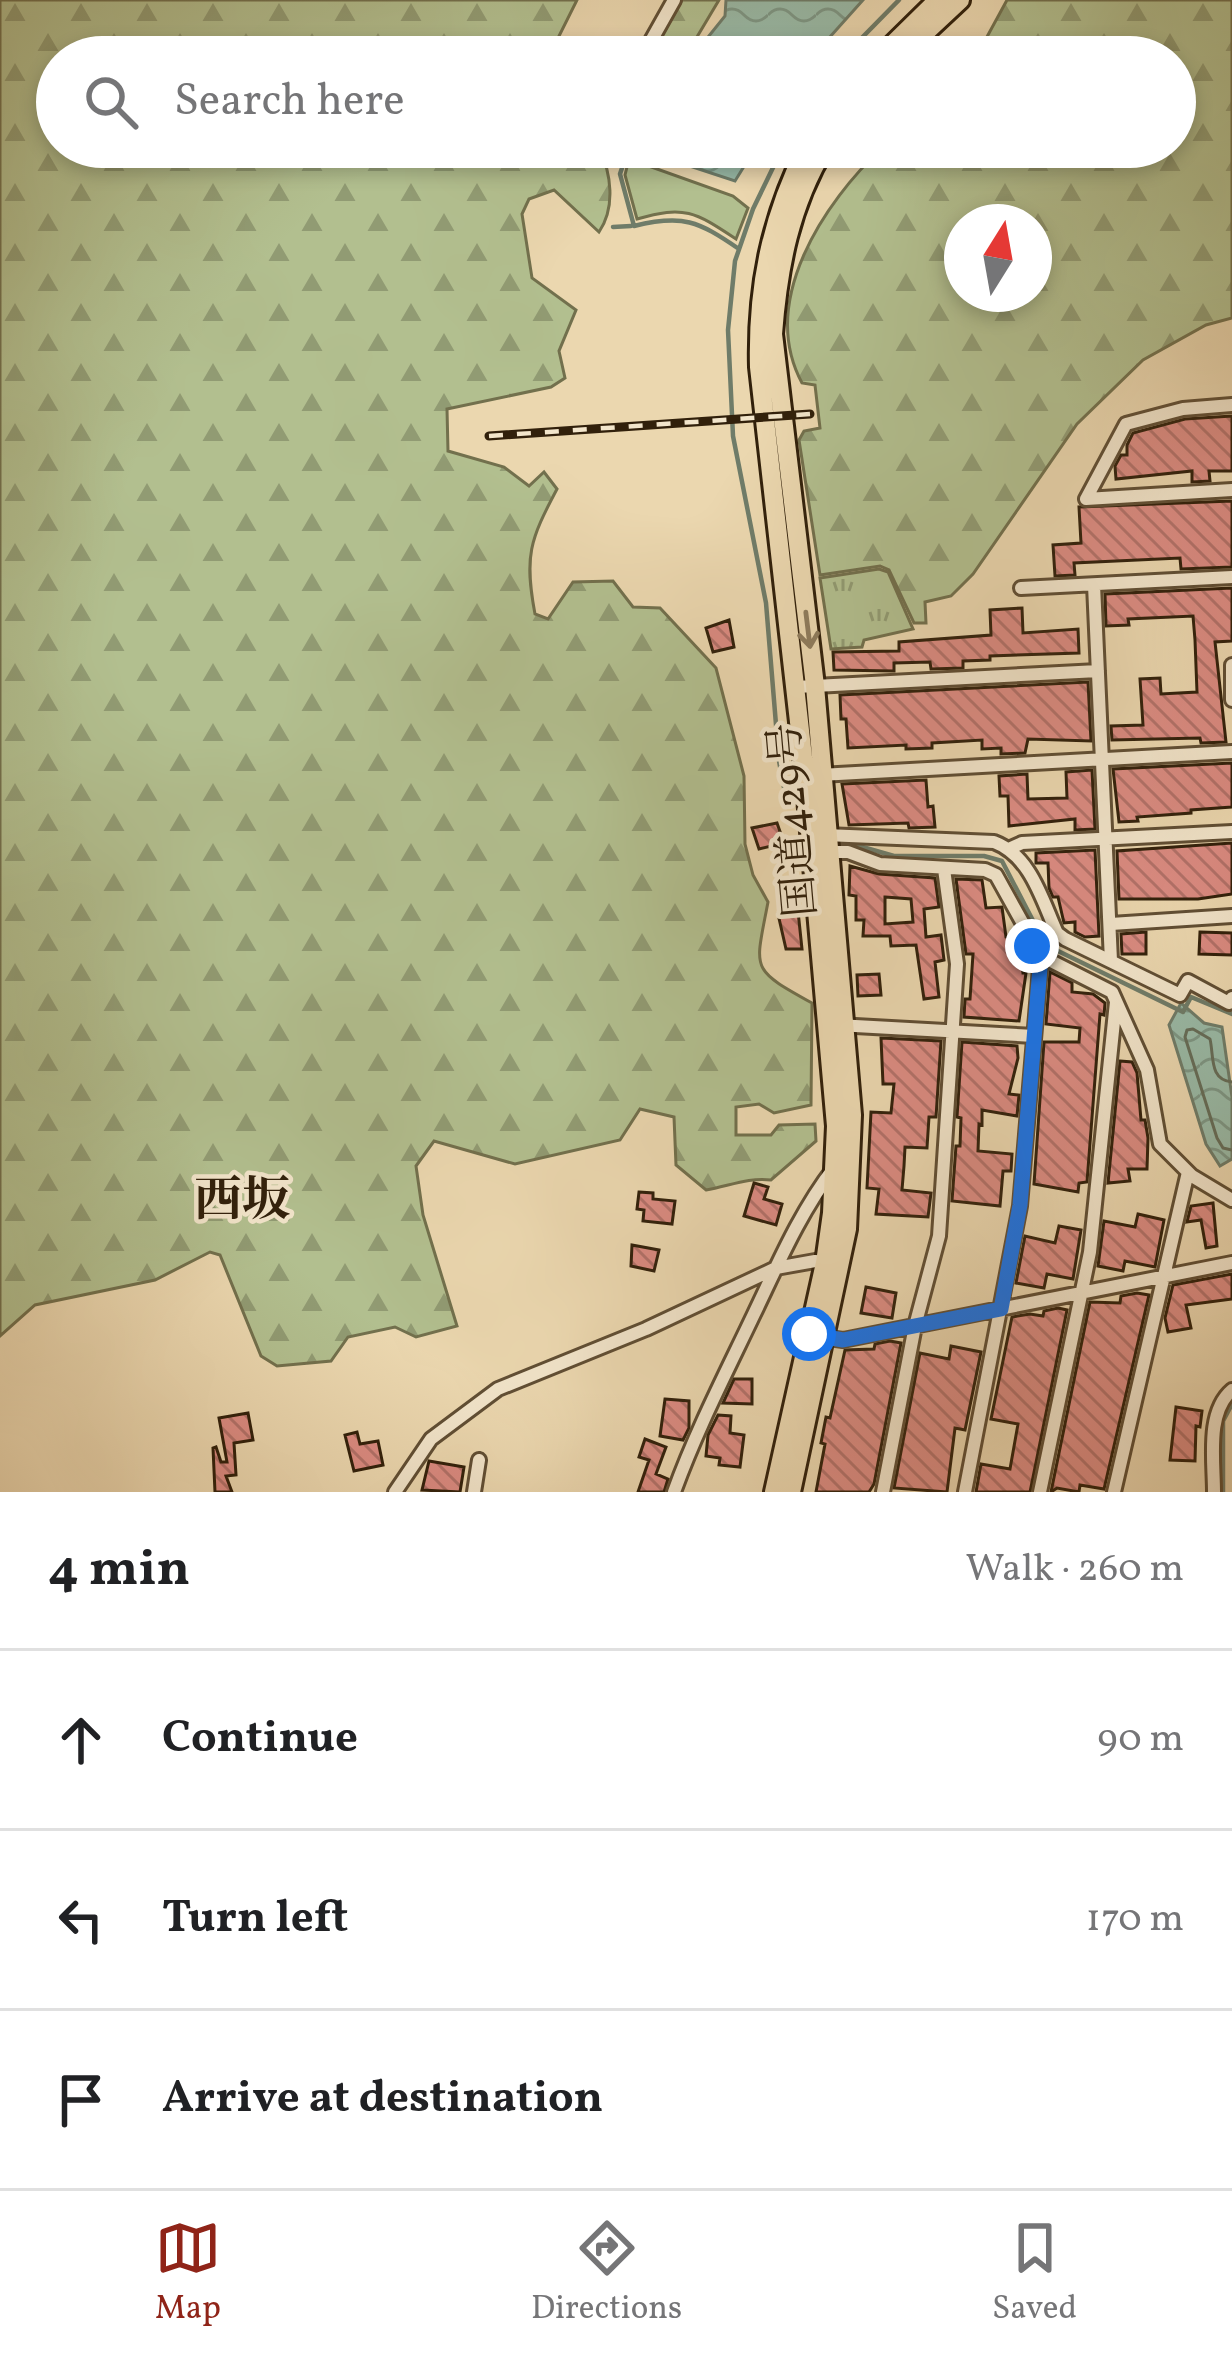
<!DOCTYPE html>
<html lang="en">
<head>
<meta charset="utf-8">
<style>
	:root { --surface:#fff; --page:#f2f2f2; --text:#202124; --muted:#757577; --line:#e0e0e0; --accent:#8f2418 }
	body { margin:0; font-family:Vollkorn,"Noto Serif JP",serif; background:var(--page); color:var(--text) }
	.compass { position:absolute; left:944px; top:204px; width:108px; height:108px; border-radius:50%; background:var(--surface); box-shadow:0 6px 18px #0003; rotate:11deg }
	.stop { position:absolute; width:36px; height:36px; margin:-27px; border:9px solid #1a73e8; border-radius:50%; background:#fff }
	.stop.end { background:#1a73e8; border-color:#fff; box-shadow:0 3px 12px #0008 }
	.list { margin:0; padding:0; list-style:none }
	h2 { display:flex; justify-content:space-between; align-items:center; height:156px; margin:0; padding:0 48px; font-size:51px }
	h2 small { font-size:39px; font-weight:400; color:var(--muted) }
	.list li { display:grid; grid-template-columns:78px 1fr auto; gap:36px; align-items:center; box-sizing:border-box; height:180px; padding:0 48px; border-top:3px solid var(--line) }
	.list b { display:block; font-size:45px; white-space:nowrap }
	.list em { font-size:39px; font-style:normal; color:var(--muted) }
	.icon { flex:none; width:66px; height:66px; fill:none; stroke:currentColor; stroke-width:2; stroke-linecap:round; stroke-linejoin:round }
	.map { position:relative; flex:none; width:1232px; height:1492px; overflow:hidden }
	.search { position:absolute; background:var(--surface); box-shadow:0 6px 18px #0003; left:36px; right:36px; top:36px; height:132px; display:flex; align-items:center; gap:30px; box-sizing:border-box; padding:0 42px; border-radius:66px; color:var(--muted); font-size:45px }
	.sheet { height:696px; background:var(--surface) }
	nav { display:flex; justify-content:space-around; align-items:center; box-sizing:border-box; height:168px; border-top:3px solid var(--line); background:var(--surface); font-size:33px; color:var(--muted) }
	nav a { display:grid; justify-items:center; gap:6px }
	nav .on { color:var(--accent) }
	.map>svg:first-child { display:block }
	.green { fill:#b2bf8f; stroke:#72704d; stroke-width:3 }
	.forest { fill:url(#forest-firs); stroke:#72704d; stroke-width:3; fill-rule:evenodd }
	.park { fill:url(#park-tufts); stroke:#72704d; stroke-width:3 }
	.water { fill:url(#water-waves); stroke:#6f7c69; stroke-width:3 }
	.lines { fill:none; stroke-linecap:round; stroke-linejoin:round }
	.shore { stroke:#656d59; stroke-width:3 }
	.stream { stroke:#6f7c69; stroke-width:4.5 }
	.building { fill:url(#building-back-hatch); stroke:#31200b; stroke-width:3; fill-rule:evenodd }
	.minor-casing { stroke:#604e34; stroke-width:18 }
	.trunk-casing { stroke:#31200b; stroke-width:24 }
	.minor { stroke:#f2e5cb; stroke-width:12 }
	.trunk { stroke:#ebd7af; stroke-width:18 }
	.rail-casing { stroke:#31200b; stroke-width:9 }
	.rail { stroke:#f2e5cb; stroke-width:4.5; stroke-dasharray:14; stroke-linecap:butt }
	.oneway { stroke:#8e7c5d }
	.route { stroke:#1a73e8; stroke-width:15 }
	.labels { text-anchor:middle; stroke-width:9; stroke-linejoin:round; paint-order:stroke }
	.street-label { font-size:42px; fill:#31200b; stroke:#f2e5cb }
	.quarter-label { font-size:48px; font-weight:bold; fill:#31200b; stroke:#f2e5cb }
</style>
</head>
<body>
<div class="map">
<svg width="1232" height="1492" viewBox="0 0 1232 1492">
	<defs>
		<pattern id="forest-firs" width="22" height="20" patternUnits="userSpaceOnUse" patternTransform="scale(3)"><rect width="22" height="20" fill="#b2bf8f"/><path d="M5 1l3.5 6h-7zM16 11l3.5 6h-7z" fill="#919b73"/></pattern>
		<pattern id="park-tufts" width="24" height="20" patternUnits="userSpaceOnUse" patternTransform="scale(3)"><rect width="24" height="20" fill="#b2bf8f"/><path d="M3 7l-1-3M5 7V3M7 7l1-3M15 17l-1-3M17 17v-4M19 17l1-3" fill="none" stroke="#919b73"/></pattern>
		<pattern id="water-waves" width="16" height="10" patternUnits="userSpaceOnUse" patternTransform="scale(3)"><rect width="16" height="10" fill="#99baa7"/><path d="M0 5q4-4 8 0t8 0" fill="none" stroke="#7d9786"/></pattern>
		<pattern id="building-back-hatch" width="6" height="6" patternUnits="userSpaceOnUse" patternTransform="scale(3)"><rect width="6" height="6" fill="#db8b82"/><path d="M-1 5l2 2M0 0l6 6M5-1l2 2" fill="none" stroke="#b27169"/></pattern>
	</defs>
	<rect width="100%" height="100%" fill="#ebd7af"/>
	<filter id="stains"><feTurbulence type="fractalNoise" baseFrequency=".00167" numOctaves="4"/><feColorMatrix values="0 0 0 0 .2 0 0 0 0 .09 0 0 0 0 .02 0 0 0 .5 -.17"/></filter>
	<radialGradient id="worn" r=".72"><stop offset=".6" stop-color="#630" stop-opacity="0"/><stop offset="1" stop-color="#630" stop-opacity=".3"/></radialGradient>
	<path class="green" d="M629,159L733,196L748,208L736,239C695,212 685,205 637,219L625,175Z"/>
	<path class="forest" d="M0,0H577L558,38L583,57H57V147H599C611,173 616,207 599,232L554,190L529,199L522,214L532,278L576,310L559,351L565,378L551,387L447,409L448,451L504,467L529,486L544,472L557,489C530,540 524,556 535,614L548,619L573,582L613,581L633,607L660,608L716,668L744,776L745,844L753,875L768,902C755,971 749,968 812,1003L811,1105L774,1113L759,1104L736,1107V1135H771L779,1125L815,1124L816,1141L771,1180C749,1177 729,1186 706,1190L676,1165L674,1117L640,1109L620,1140L515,1164L434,1141L416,1166L423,1215L457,1326L416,1337L395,1327L348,1337L331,1361L277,1366L261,1356L220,1255L210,1252L155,1280L35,1305L0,1336Z
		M682,0H719L685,57H650Z
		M1007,0H1232V318L1206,325L1143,360L1077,424L973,574L951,596L925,602L926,623H914L889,570L880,566L820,575L799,440L804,431L820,428L815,385L802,383C758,301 824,202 883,147H1175V57H976ZM1034,222V294H962V222Z"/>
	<path class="park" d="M879,569L888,572L913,629L864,640L862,647L831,649L820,578Z"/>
	<path class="water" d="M726,0H863L812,57H692L725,16Z
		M632,147H756L735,181Z
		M1181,1003L1204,1023L1222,1027L1232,1097V1159L1220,1166L1206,1144L1169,1025Z"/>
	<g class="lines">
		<path class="shore" d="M1232,1082C1209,1080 1214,1056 1210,1039L1193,1029L1187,1030L1185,1037L1217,1138L1223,1148L1232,1150"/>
		<path class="stream" d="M843,57L899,0
			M629,147L620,174L634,226C683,214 698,221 739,249
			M783,147L753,209L735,261L728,330L733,436L766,603L779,761L786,798
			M613,227L631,226
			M859,846L894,856H984L1002,861L1042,938L1056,950L1183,1012
			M1183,1012L1191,997L1232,1014
			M1223,1492V1421L1232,1404"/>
	</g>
	<path class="building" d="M1232,416V471H1209L1210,481L1192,482V471L1116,479L1115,466L1121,455H1127V445L1133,433L1185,419Z
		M1232,501V567L1181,569L1180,558L1074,563L1075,575L1055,576L1053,545L1081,543L1079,507Z
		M1232,588V641L1215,642L1226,742L1201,743L1200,738L1112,740L1111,726L1143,725L1140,679L1160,678L1161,694L1197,692L1195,640L1193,616L1128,619L1129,625L1106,626L1105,594Z
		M1022,608L1023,633L1078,629L1079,653L990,656V660L963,661V668L931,669L930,662L894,663V671L834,670L833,652L899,651V642L991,635L990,610Z
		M729,620L734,647L713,652L706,628Z
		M1088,682L1091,741L1028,739L1025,753L1001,754V748L982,749V740L932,743V748L906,749V745L848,748L846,719H841L840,695Z
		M1232,763V807L1191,810V813L1137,817L1138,821L1119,822L1113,769Z
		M1092,770L1095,829L1075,830V819L1009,826L1008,796H1000L999,776L1027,774L1028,799L1067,798L1066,772Z
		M926,780L928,807L933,806L935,827L909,828L908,823L849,825L842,784Z
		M777,823L784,843L759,849L752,828Z
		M1232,843V894L1198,899H1119L1117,851Z
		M1095,850L1099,936L1085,937L1075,932V922L1064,923L1058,897H1053L1049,888L1048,863H1036V853Z
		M850,866L879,874L935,878L939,907L924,909L926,937L941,935L944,960L935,962L939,997L924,999L916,945L891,946L890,936H863L864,920H856V896L849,895ZM885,897L911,899L913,922L885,924Z
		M956,879L982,880L986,908L1002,907L1006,937L1020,939L1023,973H1026L1019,1021L964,1017L965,999H970L973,954H966Z
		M798,911L802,949H786L778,914Z
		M1146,932V954H1122L1121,934Z
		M1200,932L1232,933V955L1199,954Z
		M1050,972L1072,983V992L1093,994L1105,1003L1104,1015L1100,1014L1087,1182L1079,1183L1078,1192L1034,1184L1044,1042H1079L1080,1028L1046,1024Z
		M879,974L881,995L858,996L857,975Z
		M881,1038L941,1041L936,1117H929L927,1148L905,1147L904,1166L902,1190L931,1193L928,1217L876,1214L879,1189L867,1188L871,1112L891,1113L894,1084H883Z
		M962,1042L1017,1046L1018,1058L1009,1094L1019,1095L1017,1116L982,1110V1125L979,1124L978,1151L1012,1154L1011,1171H1003L1000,1206L952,1201L956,1146H960L961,1118L957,1117Z
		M1120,1061L1132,1062L1137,1073L1141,1120H1145L1148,1138L1147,1169H1128L1130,1181L1108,1183Z
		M754,1183L768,1187L764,1199L782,1204L776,1225L744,1216Z
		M639,1192L653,1193V1199L675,1201L672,1224L643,1221L644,1210L637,1209Z
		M1213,1203L1217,1246L1206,1248L1201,1220L1187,1222L1191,1206Z
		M1138,1214L1164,1220L1155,1267L1125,1261L1123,1271L1098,1266L1104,1221L1135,1227Z
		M1059,1226L1081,1230L1073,1279L1047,1274L1044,1288L1016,1283L1025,1236L1055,1243Z
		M632,1245L659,1250L654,1271L631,1266Z
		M1232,1274V1299L1186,1305L1191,1328L1168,1332L1165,1318L1173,1285Z
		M866,1287L896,1293L892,1318L861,1313Z
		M1137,1293L1149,1295L1104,1489L1080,1485L1079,1492L1057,1488L1051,1492L1090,1302L1120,1303L1121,1296Z
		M1058,1308L1067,1310L1030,1492H976L981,1464L1010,1469L1018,1424L991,1419L1012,1317L1030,1314L1043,1316L1044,1311Z
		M890,1341L901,1343L874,1484L869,1492H816L825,1444L821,1443L826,1417L830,1418L845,1350L874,1349L875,1344Z
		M951,1346L981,1352L965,1430L955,1428L947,1492L894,1488L920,1353L949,1359Z
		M734,1379H752V1404L723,1403Z
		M665,1399L689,1401V1428L683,1440L660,1436Z
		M1176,1407L1202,1411L1200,1427L1196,1426L1195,1461L1170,1460Z
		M248,1413L253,1440L234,1443L236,1475L226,1476L232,1492H215L213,1448L216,1447L221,1462H227L219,1418Z
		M718,1415L731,1416L730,1433L744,1435L740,1467L719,1465L720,1458L706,1456L708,1435Z
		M357,1432L360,1444L378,1441L383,1465L354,1471L345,1435Z
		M645,1439L666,1447L656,1474L668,1479L664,1492H638L649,1460L639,1457Z
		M429,1461L464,1467L460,1492L422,1490Z"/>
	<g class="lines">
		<g class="minor-casing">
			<path id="minor" d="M642,57L674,0
				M1086,499L1126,424L1183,409L1232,405
				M1086,499L1232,490
				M1094,585L1111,961
				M1021,588L1232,577
				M1232,665V700
				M796,687L1098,671
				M820,775L1232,752
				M825,835L994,842C1031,856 1042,900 1057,933L1065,939L1180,995L1188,981L1229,1003L1232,998
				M1011,848L1022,843L1232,832
				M826,852H848L880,864L985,870L996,875L1041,956L1112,992L1147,1070L1160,1144L1192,1176L1232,1200
				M1111,924L1232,916
				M837,1025L1034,1036
				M822,1337L843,1340L1232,1263
				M395,1492L431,1439L498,1389L646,1329L776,1268L815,1261L833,1264
				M474,1492L479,1460
				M674,1492C696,1431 726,1373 754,1314C778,1264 800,1212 834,1168
				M883,1492L915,1326L939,1236L957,964L944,869
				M965,1492L1020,1206L1041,956
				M1040,1492L1090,1252L1116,1002
				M1114,1492L1188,1172
				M1214,1492C1214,1460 1206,1412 1232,1390"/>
		</g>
		<g class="trunk-casing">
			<path id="trunk" d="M880,57L938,0
				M899,57L960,0
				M774,1492L825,1263L832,1213L836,1126L805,775L759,367C757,287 771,218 807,147
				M791,1492L847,1229L852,1115L815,686L773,334C778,267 790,205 825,147"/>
		</g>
		<use href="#minor" class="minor"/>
		<use href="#trunk" class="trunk"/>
		<g class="rail-casing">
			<path id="rail" d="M489,436L810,414"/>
		</g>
		<use href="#rail" class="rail"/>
	</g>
	<defs><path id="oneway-shaft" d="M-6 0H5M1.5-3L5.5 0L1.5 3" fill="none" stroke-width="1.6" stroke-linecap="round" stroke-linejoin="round" transform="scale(3)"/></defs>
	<use class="oneway" href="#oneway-shaft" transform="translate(808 630) rotate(83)"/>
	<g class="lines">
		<path class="route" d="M809,1334L843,1340L1001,1309L1020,1205L1041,956L1032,946"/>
	</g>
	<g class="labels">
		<g class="street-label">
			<text transform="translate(791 820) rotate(-95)" y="15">国道429号</text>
		</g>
		<g class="quarter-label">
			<text x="242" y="1215">西坂</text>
		</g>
	</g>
	<rect width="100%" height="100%" filter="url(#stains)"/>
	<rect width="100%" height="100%" fill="url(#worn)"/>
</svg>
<svg class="compass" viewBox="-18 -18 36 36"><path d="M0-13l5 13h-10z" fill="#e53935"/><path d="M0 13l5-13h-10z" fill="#757577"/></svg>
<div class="stop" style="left:809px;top:1334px"></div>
<div class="stop end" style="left:1032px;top:946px"></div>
<div class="search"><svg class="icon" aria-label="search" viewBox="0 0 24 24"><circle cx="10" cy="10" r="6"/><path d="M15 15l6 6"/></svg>Search here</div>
</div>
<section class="sheet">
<h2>4 min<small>Walk · 260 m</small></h2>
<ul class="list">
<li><svg class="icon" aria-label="ahead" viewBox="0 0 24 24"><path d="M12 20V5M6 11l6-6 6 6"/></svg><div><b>Continue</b></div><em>90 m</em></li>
<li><svg class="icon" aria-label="left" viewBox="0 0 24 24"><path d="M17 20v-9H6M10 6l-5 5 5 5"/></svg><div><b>Turn left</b></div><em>170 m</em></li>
<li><svg class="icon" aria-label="arrive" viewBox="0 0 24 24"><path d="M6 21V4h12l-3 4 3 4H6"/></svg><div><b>Arrive at destination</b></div></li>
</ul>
</section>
<nav>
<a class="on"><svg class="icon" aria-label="map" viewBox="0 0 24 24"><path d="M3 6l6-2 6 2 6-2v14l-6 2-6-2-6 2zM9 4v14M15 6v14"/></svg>Map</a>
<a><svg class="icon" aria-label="directions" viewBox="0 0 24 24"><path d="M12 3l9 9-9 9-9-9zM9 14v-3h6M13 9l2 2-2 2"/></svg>Directions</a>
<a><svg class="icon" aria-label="saved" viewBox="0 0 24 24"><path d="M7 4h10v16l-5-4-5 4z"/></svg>Saved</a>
</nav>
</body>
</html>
